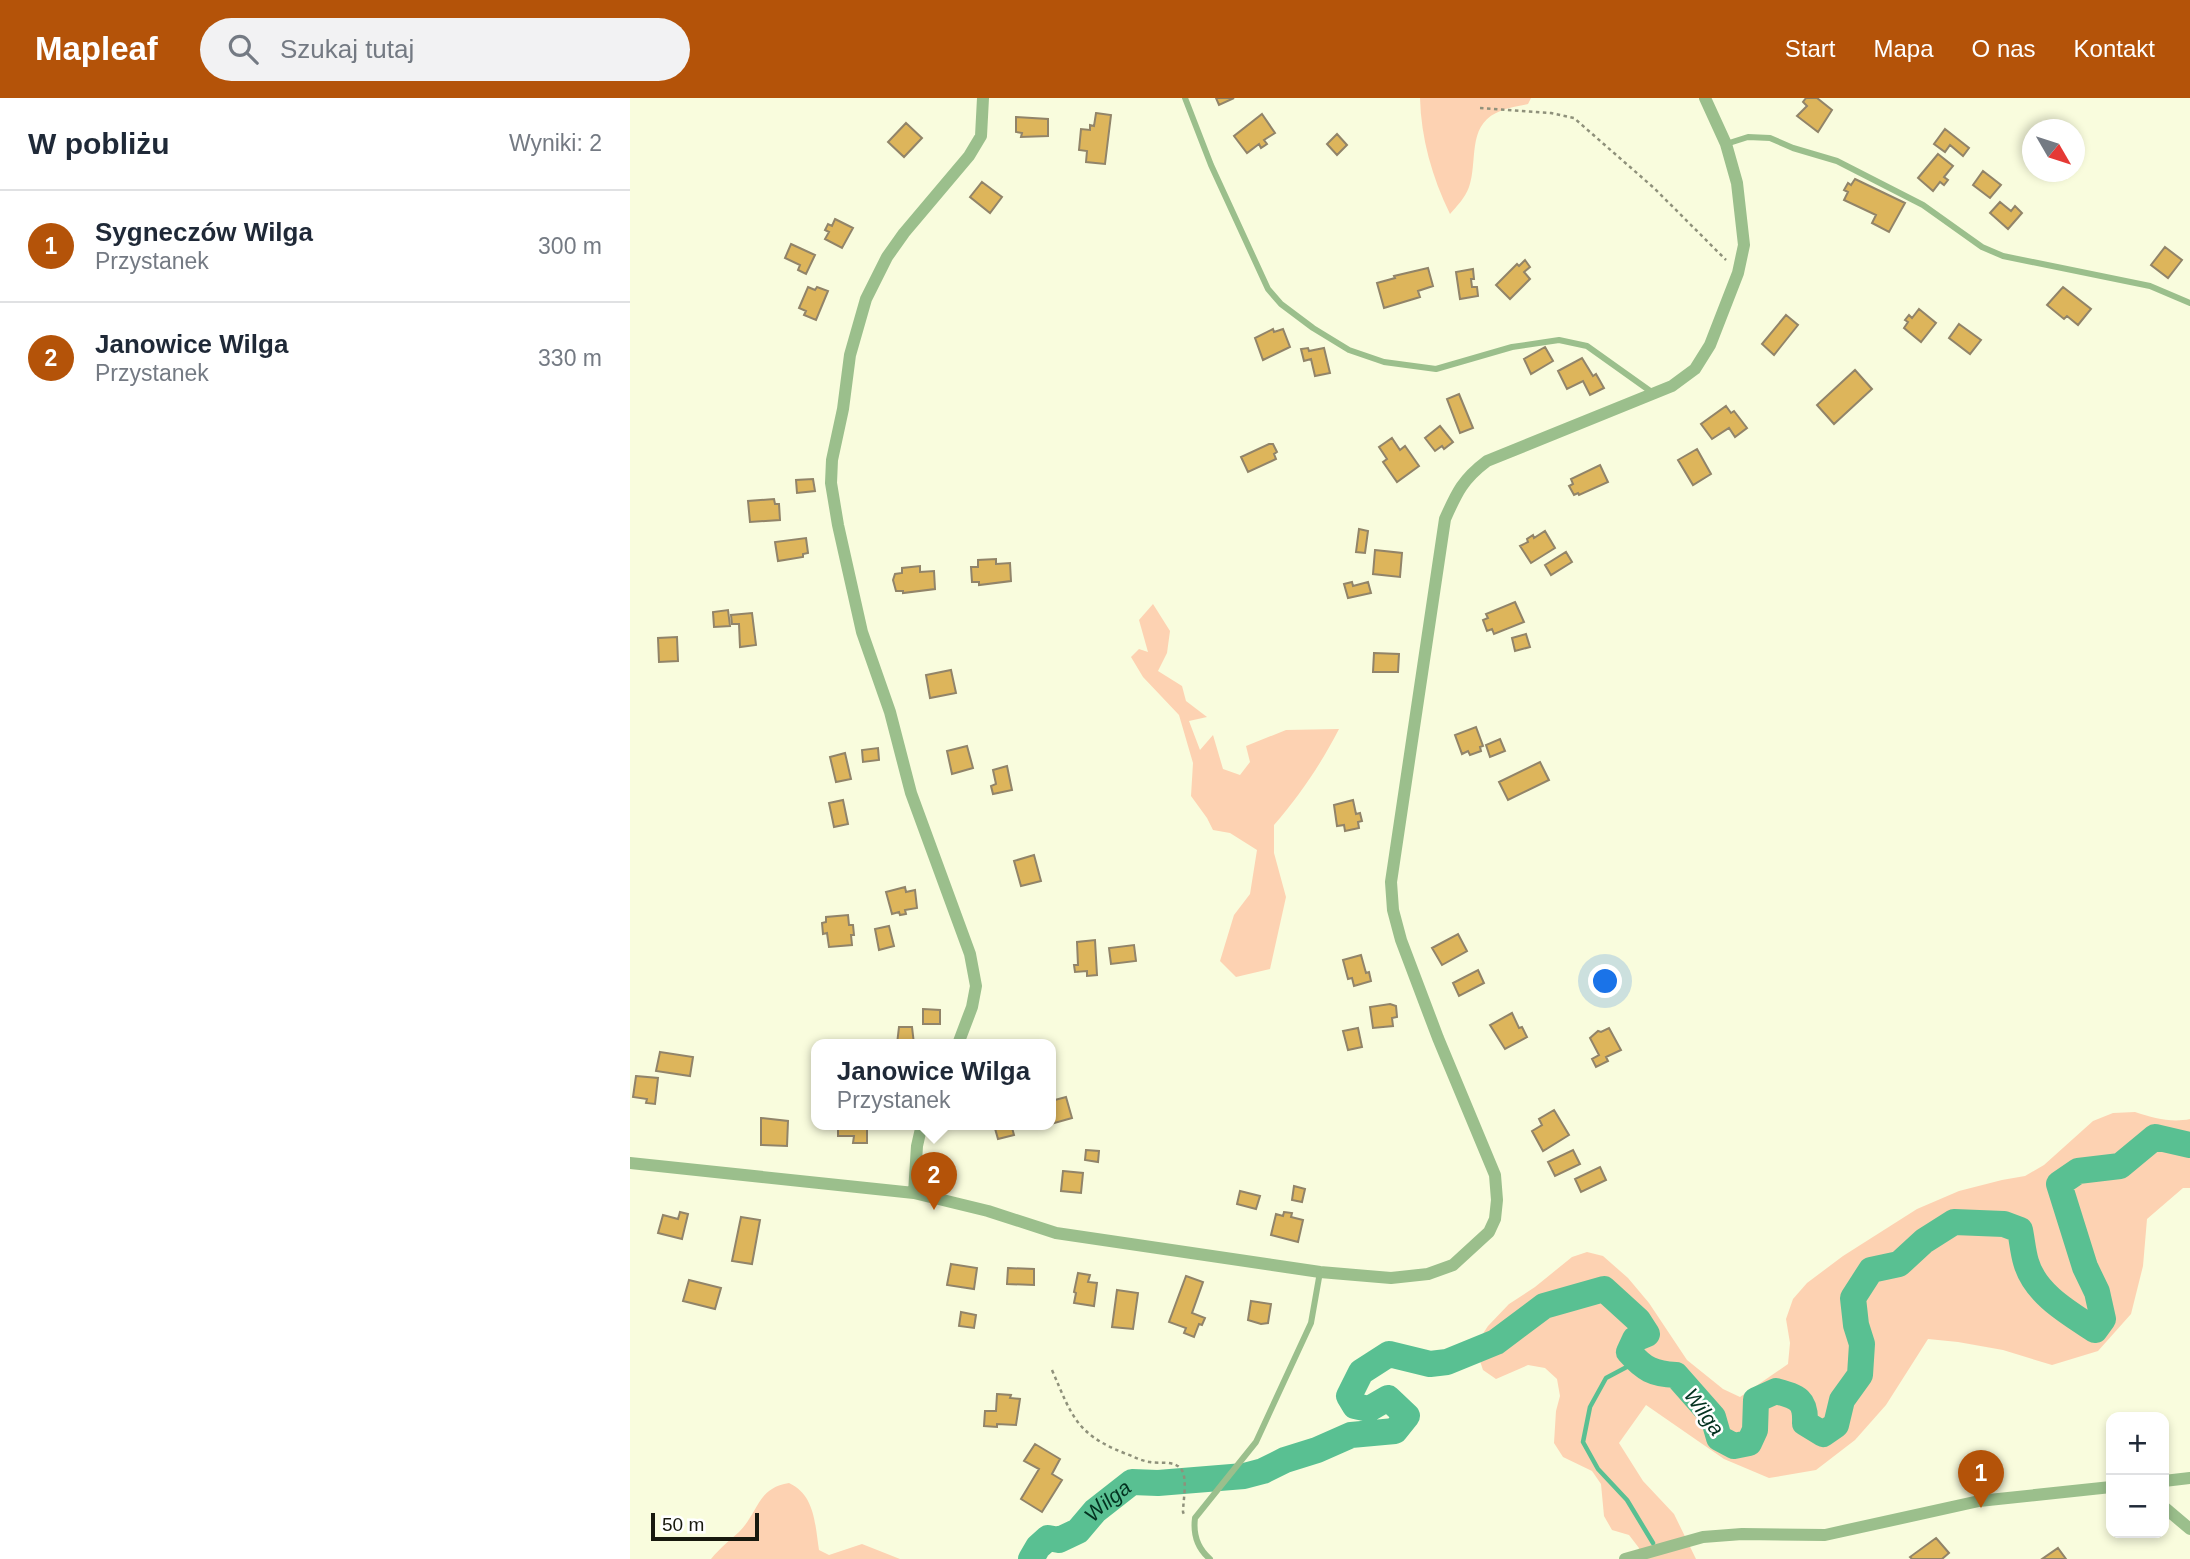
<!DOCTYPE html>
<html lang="pl">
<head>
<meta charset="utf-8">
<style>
	:root { --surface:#fff; --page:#f2f2f3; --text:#1f2937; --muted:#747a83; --line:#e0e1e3; --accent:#b45309 }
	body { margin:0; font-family:Helvetica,sans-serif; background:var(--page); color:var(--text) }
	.controls { position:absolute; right:21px; bottom:21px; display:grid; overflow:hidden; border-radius:14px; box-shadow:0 4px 10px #0003 }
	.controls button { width:63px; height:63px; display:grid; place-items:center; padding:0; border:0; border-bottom:2px solid var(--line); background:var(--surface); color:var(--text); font:35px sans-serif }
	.compass { position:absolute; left:1392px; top:21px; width:63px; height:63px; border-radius:50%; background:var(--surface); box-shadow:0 4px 10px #0003; rotate:129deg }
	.scale { position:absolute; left:21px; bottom:18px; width:108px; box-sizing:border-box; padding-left:7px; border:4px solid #18190e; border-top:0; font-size:19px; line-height:24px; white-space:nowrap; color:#18190e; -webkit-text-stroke:5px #fff; paint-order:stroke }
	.you { position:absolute; left:976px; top:884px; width:24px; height:24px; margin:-18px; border:5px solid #fff; border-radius:50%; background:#1a73e8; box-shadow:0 0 0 10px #1a73e833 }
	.badge { display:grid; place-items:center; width:46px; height:46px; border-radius:50%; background:var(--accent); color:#fff; font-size:23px; font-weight:700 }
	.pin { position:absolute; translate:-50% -58px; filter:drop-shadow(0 2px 4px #0008) }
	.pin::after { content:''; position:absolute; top:37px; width:24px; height:21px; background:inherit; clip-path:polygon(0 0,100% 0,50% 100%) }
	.popup { position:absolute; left:181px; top:941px; width:245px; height:91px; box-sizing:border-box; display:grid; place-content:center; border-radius:14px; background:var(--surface); filter:drop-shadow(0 2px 5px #0005); font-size:23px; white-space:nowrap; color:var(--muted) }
	.popup b { font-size:26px; color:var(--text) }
	.popup::after { content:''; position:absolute; left:50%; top:100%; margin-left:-14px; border:14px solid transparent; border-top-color:var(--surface) }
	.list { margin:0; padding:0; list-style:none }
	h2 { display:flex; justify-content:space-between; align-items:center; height:91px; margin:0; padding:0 28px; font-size:30px }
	h2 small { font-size:23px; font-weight:400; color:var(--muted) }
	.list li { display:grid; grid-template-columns:46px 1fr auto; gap:21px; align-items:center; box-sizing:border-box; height:112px; padding:0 28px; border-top:2px solid var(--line) }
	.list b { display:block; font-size:26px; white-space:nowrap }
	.list p { margin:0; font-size:23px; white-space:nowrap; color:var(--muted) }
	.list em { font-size:23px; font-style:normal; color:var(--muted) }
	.icon { flex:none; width:38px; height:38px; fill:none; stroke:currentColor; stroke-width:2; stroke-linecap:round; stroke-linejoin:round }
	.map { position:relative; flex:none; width:1560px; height:1461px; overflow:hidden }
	header { display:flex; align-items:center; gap:42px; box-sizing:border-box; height:98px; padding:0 35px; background:var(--accent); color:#fff }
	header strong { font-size:33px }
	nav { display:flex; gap:38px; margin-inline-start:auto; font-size:24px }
	.search { width:490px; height:63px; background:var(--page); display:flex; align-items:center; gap:18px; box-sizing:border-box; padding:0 24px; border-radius:38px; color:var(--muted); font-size:26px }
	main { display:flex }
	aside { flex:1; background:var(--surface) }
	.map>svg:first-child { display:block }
	.green { fill:#fdd2b2 }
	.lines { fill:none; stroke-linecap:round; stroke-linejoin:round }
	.stream { stroke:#59c092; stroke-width:4.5 }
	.river { stroke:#59c092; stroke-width:26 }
	.building { fill:#ddb55b; stroke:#918469; stroke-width:2 }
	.path { stroke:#8f917b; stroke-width:2.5; stroke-dasharray:3.5 3.5; stroke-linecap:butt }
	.lane { stroke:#9bbf8c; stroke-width:6 }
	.street { stroke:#9bbf8c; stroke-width:12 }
	.labels { text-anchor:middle; stroke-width:5; stroke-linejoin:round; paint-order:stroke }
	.water-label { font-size:21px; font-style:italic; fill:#033220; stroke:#fff }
</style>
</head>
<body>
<header>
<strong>Mapleaf</strong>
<div class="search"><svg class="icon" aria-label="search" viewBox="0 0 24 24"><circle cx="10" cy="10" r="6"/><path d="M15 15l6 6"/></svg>Szukaj tutaj</div>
<nav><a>Start</a><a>Mapa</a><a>O nas</a><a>Kontakt</a></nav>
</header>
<main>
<aside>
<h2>W pobliżu<small>Wyniki: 2</small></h2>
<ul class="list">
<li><span class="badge">1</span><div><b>Sygneczów Wilga</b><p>Przystanek</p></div><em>300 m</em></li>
<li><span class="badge">2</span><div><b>Janowice Wilga</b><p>Przystanek</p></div><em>330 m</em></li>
</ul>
</aside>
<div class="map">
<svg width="1560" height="1461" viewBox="0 0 1560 1461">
	<rect width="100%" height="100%" fill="#f9fcdd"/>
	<path class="green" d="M790,0H901L898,6C888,8 875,10 866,15C837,29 848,64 839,89C835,100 827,108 820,116C802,79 791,40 790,0Z
		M523,506L540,533L537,555L528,573L552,588L556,603L577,619L559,623L570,652L583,637L593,671L610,677L620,664L616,648L656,632L709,631C691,666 670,697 644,727V755L656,799L640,871L606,879L590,863L604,817L620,796L627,752L600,735L583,732L577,720L561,698L563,665L549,617L513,579L501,559L509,551L518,554L509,522Z
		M1505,1014C1524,1020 1541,1025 1560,1021V1090H1553L1517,1121L1513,1168L1501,1216L1468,1253L1422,1267L1373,1252L1328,1244L1298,1241L1256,1307L1225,1342L1186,1372L1139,1380L1094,1361L1016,1307L989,1345L1013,1383L1044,1416L1066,1461H1006L1009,1450L999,1437L982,1432L974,1418L971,1386L962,1373L933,1359L924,1345L926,1313L930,1298L927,1281L915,1270L898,1267L866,1281L853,1272L848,1257L850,1240L858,1228L879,1206L905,1189L942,1159L957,1154L973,1158L998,1180L1019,1205L1057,1262L1093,1291L1110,1299L1158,1266L1160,1245L1156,1221L1163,1201L1177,1185L1213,1158L1287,1111L1329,1093L1372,1082L1395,1078L1414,1067L1463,1023L1483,1015Z
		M159,1385C185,1397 185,1426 189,1452L199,1457L232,1446L270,1461H81C90,1450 99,1443 109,1434C129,1414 127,1390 159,1385Z"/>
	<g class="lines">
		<path class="stream" d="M1008,1263L976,1280L960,1309L953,1344L968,1371L997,1402L1023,1445"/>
		<path class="river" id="s1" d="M401,1461L408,1449L418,1440L429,1442L448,1433L465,1413L502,1384L528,1385L614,1378L633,1373L655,1362L687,1352L721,1337L765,1333L777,1318L758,1300L739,1311L725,1308L719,1298L731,1274L759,1256L800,1266L817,1264L866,1244L914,1208L974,1191L1008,1222L1017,1236L1005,1241L999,1254C1014,1271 1023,1276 1046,1277L1083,1319L1089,1340L1104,1348L1119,1345L1125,1332L1126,1302L1146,1293C1167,1299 1176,1301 1175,1325L1193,1336L1206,1327L1212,1302L1230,1277L1232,1246L1226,1227L1223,1200L1241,1172L1269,1166L1294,1143L1324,1124L1374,1126L1390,1132C1392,1142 1393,1154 1396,1164C1405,1196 1439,1215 1465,1232L1473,1221L1467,1194L1455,1169L1429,1086L1448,1073L1490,1068L1525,1039L1560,1047"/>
	</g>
	<path class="building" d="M586,0H604L589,7Z
		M1176,0H1187L1202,12L1188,34L1167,18L1177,8L1173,4Z
		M466,15L481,17L475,66L456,64L457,53L449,52L451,31L460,32V27L464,28Z
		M632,16L645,35L634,42L637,46L631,50L629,46L617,55L604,38Z
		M386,19L418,21V38L391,39L392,35L386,34Z
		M276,25L292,40L274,59L258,44Z
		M1315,31L1339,50L1333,58L1320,47L1315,54L1304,46Z
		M707,36L717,47L707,57L697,46Z
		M1308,56L1323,68L1314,79L1318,82L1314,87L1310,84L1303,93L1288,80Z
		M1353,73L1371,87L1360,100L1343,87Z
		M1225,81L1275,105L1259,134L1242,125L1246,117L1214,102L1218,94L1214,92L1218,85L1221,87Z
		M352,84L372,99L360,115L340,99Z
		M1370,104L1381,113L1385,108L1392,115L1378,131L1360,115Z
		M205,121L223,130L212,150L195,141L199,134L195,132L198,126L202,128Z
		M161,146L185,157L176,176L168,172L170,167L155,160Z
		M1535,149L1552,162L1538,180L1521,167Z
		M895,162L900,169L894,174L900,181L880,201L866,187L887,166L889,168Z
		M798,170L803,188L788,193L790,199L754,210L747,185L765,180L764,178Z
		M843,171L844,181H841L842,189H847L848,198L830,201L826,174Z
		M178,189L185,192L187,189L198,193L186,222L174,217L176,213L169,210Z
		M1433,189L1461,211L1448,227L1437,218L1434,221L1417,207Z
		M1289,211L1306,225L1291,244L1274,230L1278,224L1275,222L1279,217L1282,220Z
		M1156,217L1168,227L1144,257L1132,246Z
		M1329,226L1351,242L1340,256L1319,240Z
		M643,231L644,234L653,231L660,249L633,262L625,240Z
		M915,249L923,263L901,276L894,261Z
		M678,250L679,253L694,250L700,275L685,278L681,261L674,263L671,251Z
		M952,260L963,278L966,276L974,290L960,297L953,283L937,291L928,273Z
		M1225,272L1242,291L1204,326L1187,307Z
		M829,296L843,330L830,335L817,301Z
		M1096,308L1101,315L1104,313L1117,330L1105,339L1099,330L1082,341L1071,326Z
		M810,328L823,344L814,351L812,348L805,353L795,340Z
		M762,340L770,352L775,348L789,368L767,384L753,364L757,361L749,349Z
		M639,346H643L647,354L644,356L646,361L618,374L611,359Z
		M1067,351L1081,376L1063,387L1048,362Z
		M970,367L978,384L949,397L948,395L944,397L939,388L943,386L941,381Z
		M183,381L185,393L167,395L166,382Z
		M144,401L145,406H149L150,422L120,424L118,403Z
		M729,431L738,433L735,455L726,454Z
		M915,433L925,450L901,465L890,448L898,444L897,441L903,437L904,440Z
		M176,440L178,455L173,456V459L148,463L145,444Z
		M745,452L772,455L770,479L743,476Z
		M936,454L942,464L921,477L915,467Z
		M366,461V466L380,465L381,483L349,487V484H342L341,469H348V462Z
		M290,468V474L304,473L305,491L273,495V493H266L263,482L265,476L272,475V470Z
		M722,484L723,488L738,484L741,495L718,500L714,486Z
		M885,504L894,524L864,536L862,531L857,533L853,522L858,520L856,516Z
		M98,512L100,528L84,529L83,514Z
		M122,515L126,547L110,549L109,526H102L101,517Z
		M896,536L900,549L885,553L882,540Z
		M47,539L48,563L29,564L28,540Z
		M744,555L769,556L768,574H743Z
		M321,572L326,595L300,600L296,577Z
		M846,629L853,648L850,649L851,653L840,657L838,653L832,656L825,637Z
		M870,641L875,653L860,659L856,647Z
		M337,648L343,670L322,676L317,653Z
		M248,650L249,662L233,664L232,652Z
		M215,655L221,681L206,684L200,659Z
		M910,664L919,682L878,702L869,684Z
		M377,668L382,692L363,696L361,688L366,686L363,672Z
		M213,702L218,726L204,729L199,705Z
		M723,702L726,716L730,715L732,723L728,724L729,730L715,733L714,727L707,728L704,707Z
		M404,757L411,783L391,788L384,763Z
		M275,789L276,794L285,792L287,810L275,812L276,816L270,817L269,814L262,816L256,794Z
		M218,817L219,827H223L224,837H221L222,847L199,849L197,835L193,836L192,825L196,824V819Z
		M259,828L264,848L249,852L245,831Z
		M828,836L837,853L812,867L802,850Z
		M465,842L467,877L457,878V873L445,874L444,867H448L447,844Z
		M504,847L506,863L481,866L479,850Z
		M731,857L736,875L739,874L741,883L724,888L722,880L718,881L713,862Z
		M848,872L854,885L829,898L823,885Z
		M760,906L766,908L767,919L762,920L763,928L743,930L740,909Z
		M293,911L310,912V926H293Z
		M882,915L889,930L892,929L897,939L875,951L860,927Z
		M269,929H282L284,946H267Z
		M728,930L732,949L718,952L713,933Z
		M979,930L991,952L976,959L978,963L966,969L962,961L969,957L960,940L968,933L971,934Z
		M30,954L63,959L60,978L26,973Z
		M6,978L28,980L25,1006L16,1005L17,1001L3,999Z
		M436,999L442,1020L421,1026V1003Z
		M924,1012L939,1037L913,1053L902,1033L912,1027L909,1021Z
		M131,1020L158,1023L157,1048L131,1047Z
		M208,1026H237V1045H223L224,1038H208Z
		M381,1026L384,1037L368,1041L364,1027Z
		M456,1052L469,1053L468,1064L455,1062Z
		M943,1052L950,1066L925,1078L918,1064Z
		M970,1069L976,1082L951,1094L945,1081Z
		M433,1073L453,1075L451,1095L431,1093Z
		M664,1088L675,1091L672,1104L662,1102Z
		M610,1093L630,1098L626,1111L607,1106Z
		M50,1114L58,1116L52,1141L28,1135L33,1117L48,1121Z
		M654,1114L662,1115L661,1119L673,1122L668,1144L641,1137L646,1116L653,1118Z
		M111,1119L130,1122L122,1166L102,1163Z
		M321,1166L347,1170L344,1191L317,1187Z
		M378,1170L404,1171V1187L377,1186Z
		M448,1175L460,1177L458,1184L467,1185L464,1208L444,1205L446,1195L444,1194Z
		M556,1178L573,1184L562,1215L575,1220L572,1227L569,1226L564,1239L554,1235L556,1230L539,1224Z
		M59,1182L91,1190L85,1211L53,1203Z
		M487,1192L508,1195L503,1231L482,1229Z
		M621,1203L641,1206L638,1225L631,1226L618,1222Z
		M331,1214L346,1217L344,1230L329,1228Z
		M367,1296L381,1297L380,1300L390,1301L386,1327L367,1326V1329L354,1328L355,1313H366Z
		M405,1346L430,1361L422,1376L432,1382L412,1414L391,1401L409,1371L394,1363Z
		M1306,1440L1319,1455L1312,1461H1282L1280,1459Z
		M1428,1450L1436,1461H1412Z"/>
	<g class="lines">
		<path class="path" d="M850,10L921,15L944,20L1024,90L1096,162
			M422,1272C442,1318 446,1336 494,1355C503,1358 511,1363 520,1364C530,1366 544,1362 551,1371C558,1380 553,1403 553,1414L555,1419"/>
		<path class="lane" d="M555,0L581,67L638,191L651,206L683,230L719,252L754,264L806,271L882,249L929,242L957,248L1023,295
			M1096,46L1118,39L1140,40L1163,50L1207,63L1293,107L1352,149L1373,158L1520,188L1560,205
			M580,1461C567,1450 563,1436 565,1420L626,1344L681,1225L690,1174"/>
		<path class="street" d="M328,946L342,909L346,888L340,856L281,695L260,614L232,534L208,427L201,385L202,362L213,311L220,257L236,201L257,159L274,135L339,58L351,38L353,0
			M0,1065L284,1095L358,1113L426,1135L690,1174L761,1180L798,1176L823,1167L859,1134L865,1121L867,1102L865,1077L808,940L771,842L763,812L761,784L815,421C827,394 833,381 857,363L1042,288L1065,271L1080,247L1108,175L1114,147L1107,85L1096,46L1075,0
			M284,1095L287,1048L292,1026
			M1534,1383L1560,1380
			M1534,1409L1560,1431
			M995,1461L1073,1439L1112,1436L1195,1437L1349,1403L1481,1389"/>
	</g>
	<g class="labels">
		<g class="water-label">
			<text transform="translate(1074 1314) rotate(54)" y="7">Wilga</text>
			<text dy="7" stroke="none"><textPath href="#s1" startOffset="102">Wilga</textPath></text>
		</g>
	</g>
</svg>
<div class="controls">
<button>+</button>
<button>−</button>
</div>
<svg class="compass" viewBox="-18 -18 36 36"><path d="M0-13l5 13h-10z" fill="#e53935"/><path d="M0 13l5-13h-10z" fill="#747a83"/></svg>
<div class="scale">50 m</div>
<div class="you"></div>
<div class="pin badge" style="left:1351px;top:1410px">1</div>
<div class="pin badge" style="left:304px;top:1112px">2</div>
<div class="popup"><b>Janowice Wilga</b>Przystanek</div>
</div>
</main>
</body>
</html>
